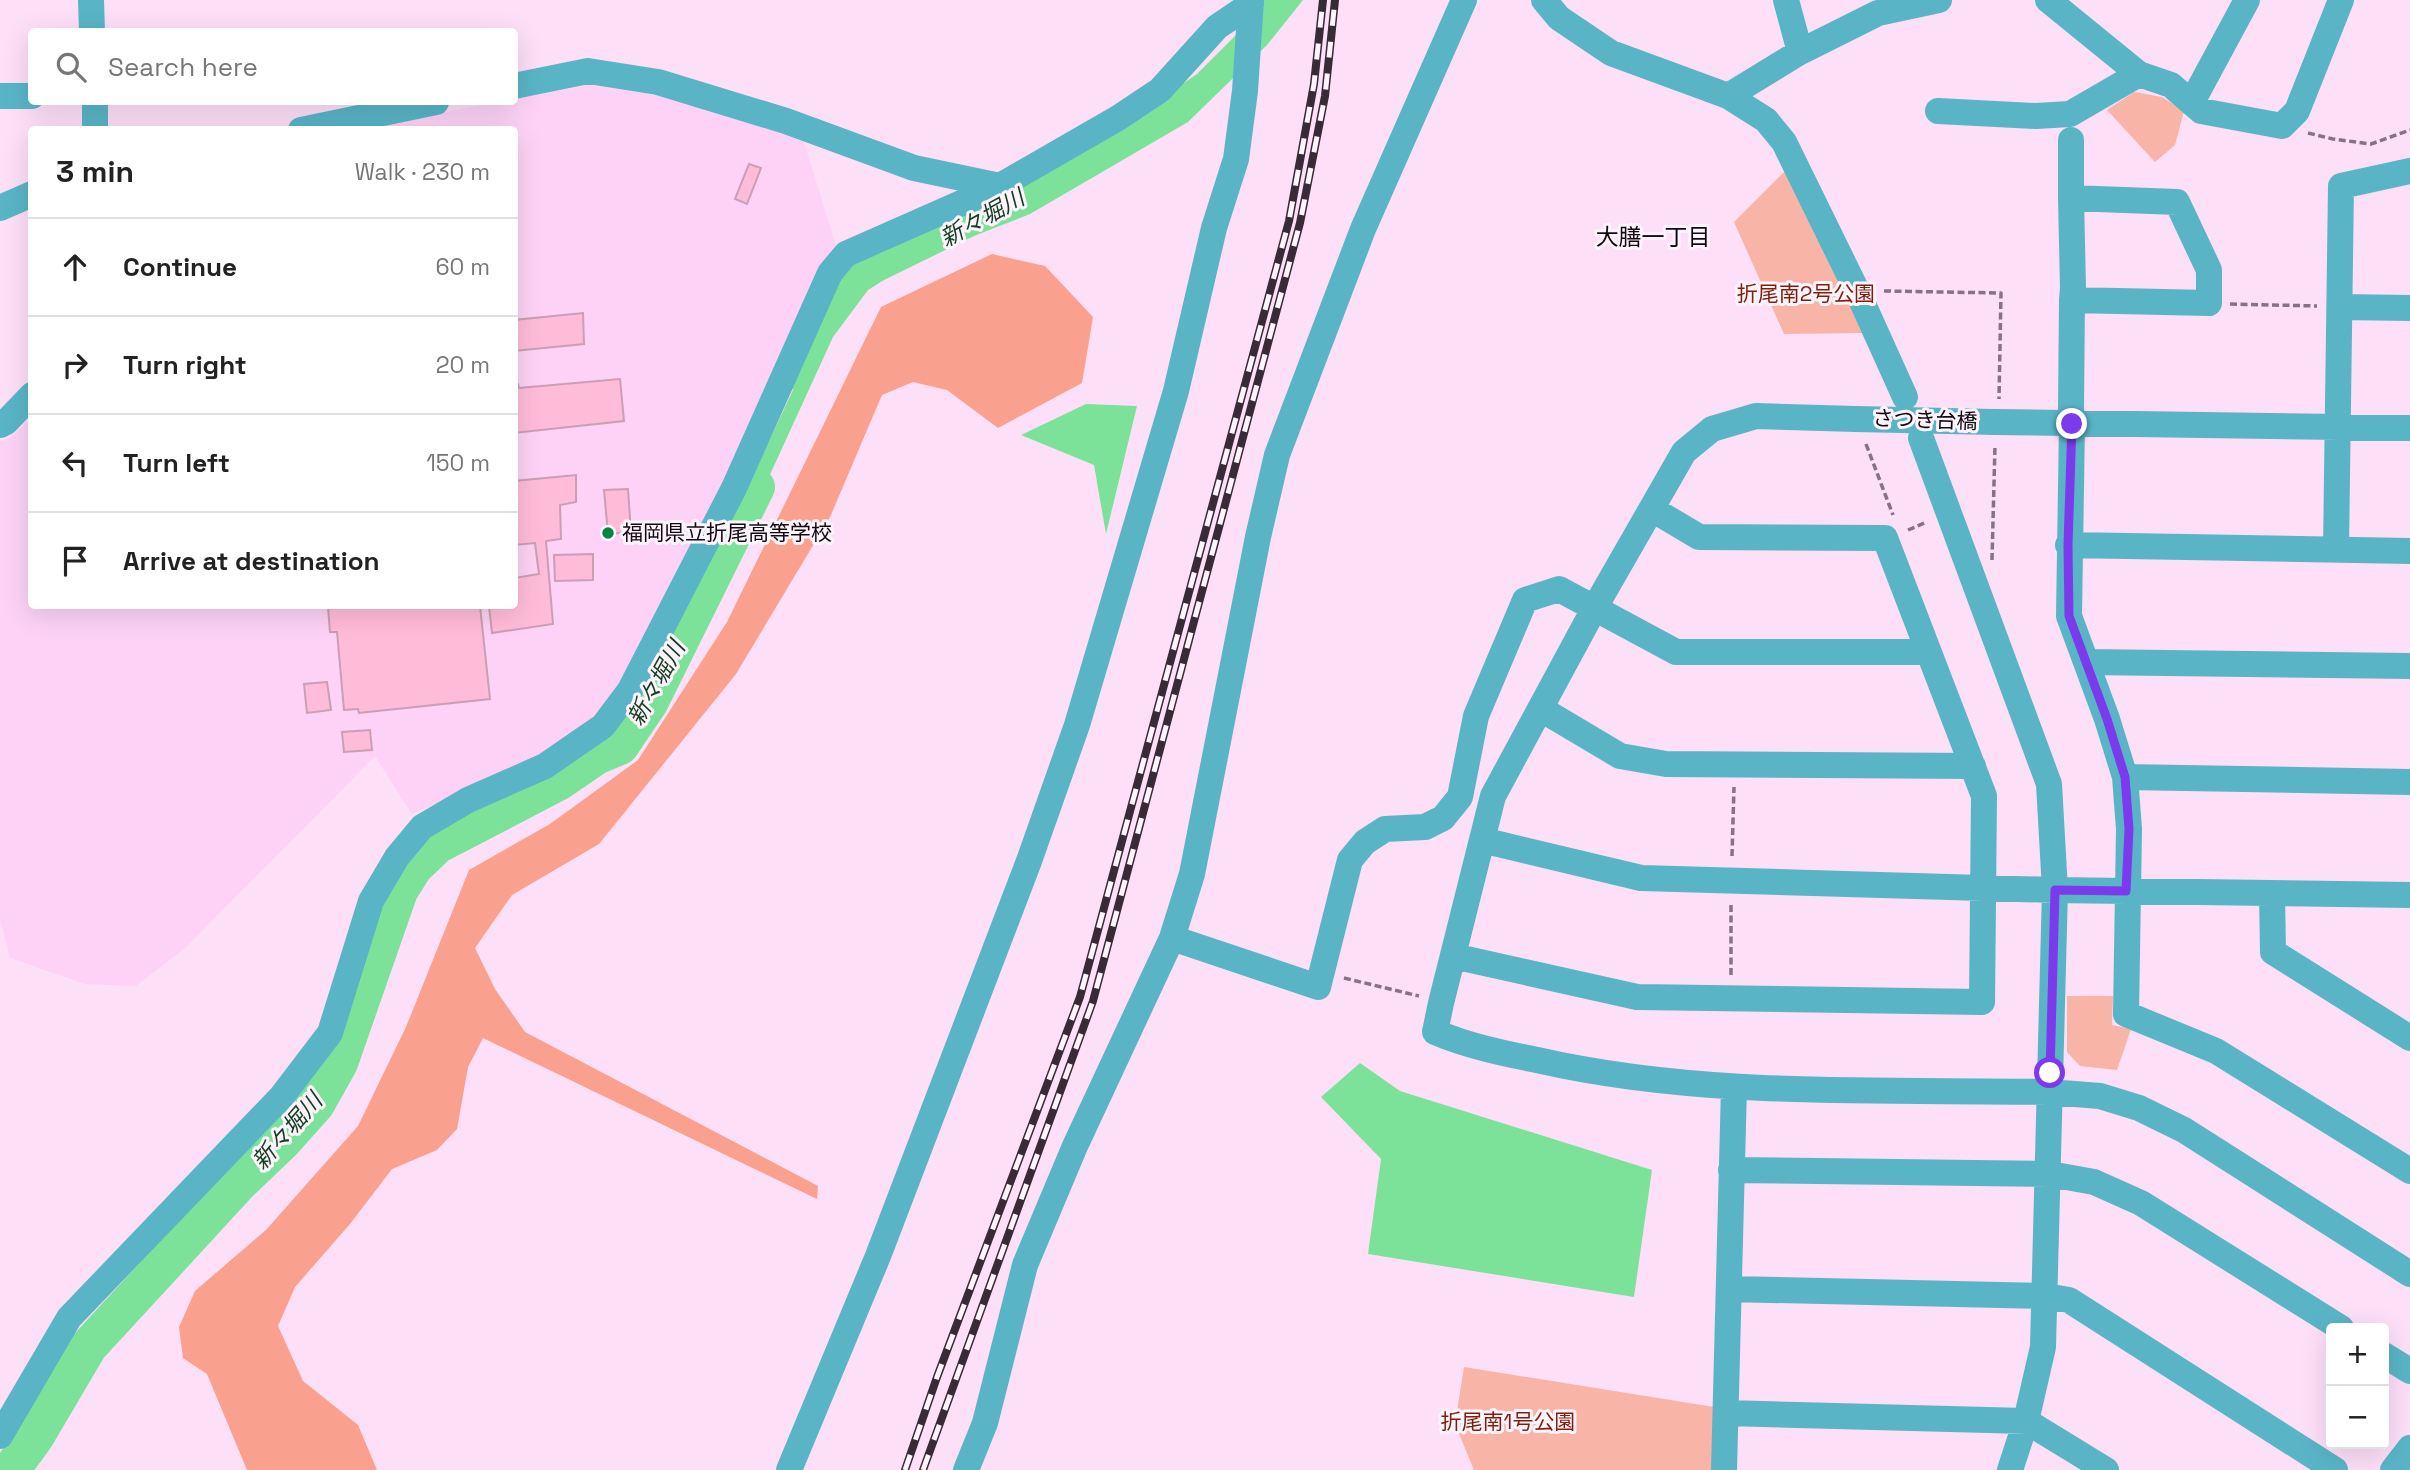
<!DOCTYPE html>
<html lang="en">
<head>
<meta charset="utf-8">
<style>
	:root { --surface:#fff; --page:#f2f2f2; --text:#222; --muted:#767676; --line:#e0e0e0 }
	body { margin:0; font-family:"Space Grotesk","Noto Sans JP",sans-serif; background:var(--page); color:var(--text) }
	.controls { position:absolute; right:21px; bottom:21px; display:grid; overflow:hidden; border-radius:7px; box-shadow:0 7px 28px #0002 }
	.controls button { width:63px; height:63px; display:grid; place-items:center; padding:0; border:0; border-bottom:2px solid var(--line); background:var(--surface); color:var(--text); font:35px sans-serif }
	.stop { position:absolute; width:21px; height:21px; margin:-16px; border:5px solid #7c3aed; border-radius:50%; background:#fff }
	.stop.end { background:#7c3aed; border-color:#fff; box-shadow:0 2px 7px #0008 }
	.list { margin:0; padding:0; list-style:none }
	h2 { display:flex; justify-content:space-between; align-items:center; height:91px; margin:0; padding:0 28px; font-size:30px }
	h2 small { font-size:23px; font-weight:400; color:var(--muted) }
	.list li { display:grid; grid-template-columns:46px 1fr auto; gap:21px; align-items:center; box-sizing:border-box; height:98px; padding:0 28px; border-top:2px solid var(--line) }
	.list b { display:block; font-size:26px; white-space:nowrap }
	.list em { font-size:23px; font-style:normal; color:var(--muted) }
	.icon { flex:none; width:38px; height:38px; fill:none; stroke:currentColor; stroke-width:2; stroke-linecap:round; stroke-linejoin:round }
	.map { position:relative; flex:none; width:2410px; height:1470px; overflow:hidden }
	.search { position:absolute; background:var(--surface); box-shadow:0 7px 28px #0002; left:28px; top:28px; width:490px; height:77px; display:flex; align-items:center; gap:18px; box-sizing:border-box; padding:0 24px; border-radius:7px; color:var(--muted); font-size:26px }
	.panel { position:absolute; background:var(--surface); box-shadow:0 7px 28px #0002; left:28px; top:126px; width:490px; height:483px; border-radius:7px }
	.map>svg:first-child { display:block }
	.built { fill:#fdd2f6 }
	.green { fill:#f7b4a7 }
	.forest { fill:#faa08e }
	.water { fill:#7ce29a }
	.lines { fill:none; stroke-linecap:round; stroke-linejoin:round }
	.river { stroke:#7ce29a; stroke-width:38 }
	.building { fill:#ffbcd9; stroke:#cb9fb2; stroke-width:2 }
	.path { stroke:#877283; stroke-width:3.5; stroke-dasharray:7 3.5; stroke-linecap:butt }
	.minor { stroke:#59b5c6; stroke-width:26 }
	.rail-casing { stroke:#392a37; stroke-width:8 }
	.rail { stroke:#fcf4fa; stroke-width:5; stroke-dasharray:16; stroke-linecap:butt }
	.minor-bridge { stroke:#59b5c6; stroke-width:26 }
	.route { stroke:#7c3aed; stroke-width:9 }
	.poi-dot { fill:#038743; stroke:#fcf4fa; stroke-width:2.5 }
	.labels { text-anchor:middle; stroke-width:6; stroke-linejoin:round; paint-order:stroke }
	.park-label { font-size:21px; fill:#801e0e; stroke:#fcf4fa }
	.street-label { font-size:21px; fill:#130711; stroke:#fcf4fa }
	.poi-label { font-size:21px; fill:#130711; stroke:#fcf4fa; text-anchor:start }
	.water-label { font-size:23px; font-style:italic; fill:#143e22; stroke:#fcf4fa }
	.neighbourhood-label { font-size:23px; fill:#130711; stroke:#fcf4fa }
</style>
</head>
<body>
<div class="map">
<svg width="2410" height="1470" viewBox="0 0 2410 1470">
	<rect width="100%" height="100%" fill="#fddff7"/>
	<path class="built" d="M588,85L654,94L803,139L839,255L729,481L633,663L594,716L554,748L513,770L412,814L375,756L184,949L136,986L85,984L10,958L0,917V443L15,434L31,417L32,606H514V130L352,129L499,102H514L515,99Z"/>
	<path class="green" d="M2134,92L2162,97L2184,111L2175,145L2155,162L2107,110Z
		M1787,169L1865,333L1784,334L1734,222Z
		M2067,996H2113L2112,1025L2131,1029L2117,1070L2080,1066L2067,1052Z
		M1464,1367L1714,1407L1712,1470H1474L1455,1424Z"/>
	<path class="forest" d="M992,254L1045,266L1093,317L1082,383L998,428L947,390L913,382L882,395L830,517L736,674L599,844L512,895L475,948L495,989L525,1032L818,1186L817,1199L483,1038L468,1067L457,1129L437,1150L392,1169L350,1224L295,1287L278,1326L303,1381L358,1425L377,1470H247L207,1374L183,1358L179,1327L195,1291L266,1230L358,1126L406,1027L469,870L550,824L638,760L727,622L881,307Z"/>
	<path class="water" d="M1262,0H1303L1267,45L1188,122L1030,214L974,236L884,280L868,290L833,337L740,540L727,531L793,390L789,382L842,272L863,257L1126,122L1197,74L1234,37Z
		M1086,404L1137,406L1106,534L1094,465L1021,435Z
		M1360,1063L1400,1091L1652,1170L1634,1297L1368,1254L1381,1159L1321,1097Z"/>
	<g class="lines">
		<path class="river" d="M11,1470L35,1437L88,1347L240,1182L282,1142L316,1104L339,1063L399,891L414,867L437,845L558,782L596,756L620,746L649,703L756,487"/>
	</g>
	<path class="building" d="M749,164L761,168L747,204L735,199Z
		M583,313L584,344L514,351V320Z
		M620,379L624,421L514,433V383L518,384L519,388Z
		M576,475V502L560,505L561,539L546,541L553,624L492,633L489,606H514V578L539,574L535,543L514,545V481Z
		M628,489L631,532L608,534L604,490Z
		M593,554V580L555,581L554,555Z
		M338,606H480L490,699L359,713L358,709L344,710L337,632H330L328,607Z
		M327,682L331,710L307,713L304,684Z
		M370,730L372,750L344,752L342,732Z"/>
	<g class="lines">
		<path class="path" d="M2308,133L2333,139L2371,144L2410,130
			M1884,291L2001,293L1999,399
			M2230,304L2317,306
			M1866,444L1893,515
			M1908,530L1927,522
			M1992,560L1995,445
			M1732,856L1734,787
			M1731,975V902
			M1344,978L1419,996"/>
		<path class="minor" d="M91,0L92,32
			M1544,0L1559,18L1611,53L1728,96L1766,120L1784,142L1859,295L1905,397
			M1786,0L1800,52
			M2048,0L2139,74L2171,85L2201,111L2282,126L2297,111L2341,0
			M514,86L588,71L658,82L786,121L914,168L1000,186
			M0,96H32
			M1728,96L1800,52L1878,13L1939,0
			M2192,102L2247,0
			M1938,111L2036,116L2070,114L2139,74
			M95,130V102
			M301,130L436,102
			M2071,140V198
			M0,208L32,194
			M2072,300L2209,303V270L2177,202L2071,198L2073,288L2072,300L2071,408L2072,424L2069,616L2107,719L2125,777L2129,829L2126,1014L2216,1051L2410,1171
			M2340,307L2410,308
			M1856,419L1756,416L1712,429L1684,452L1594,609L1493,796L1441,1003L1435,1032C1468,1046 1502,1053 1537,1060C1704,1098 1878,1089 2049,1092L2100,1096L2139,1108L2184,1130L2410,1274
			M1994,422L2410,428
			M0,425L6,422L32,395
			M1921,438L2049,784L2055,890L2043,1347L2026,1421L2010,1470
			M2068,545L2410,551
			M2336,549L2341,186L2410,171
			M2086,662L2410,666
			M1541,709L1620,756L1666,764L1973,766
			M2125,777L2410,782
			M1482,840L1641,878L2055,890L2410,895
			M2272,894L2273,952L2410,1038
			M1172,938L1318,987L1350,860L1365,842L1385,829L1425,827L1443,818L1460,797L1476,716L1525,600L1559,589L1676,652H1928
			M1453,956L1637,997L1982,1002L1984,796L1885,538L1699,537L1652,509
			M1731,1170L2050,1174L2094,1182L2141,1203L2341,1328
			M1729,1289L2046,1296L2069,1300L2335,1470
			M2384,1355L2410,1371
			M1726,1413L2026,1421L2106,1470
			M0,1436L69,1318L282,1096L330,1033L371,901L397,857L422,827L468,800L545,766L603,726L630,690L734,488L830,273L846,254L1000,186L1118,118L1160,90L1217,27L1251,4
			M789,1470L878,1256L1029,861L1077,725L1176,391L1214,228L1236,159L1245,91L1251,0
			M966,1470L985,1423L1025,1265L1075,1146L1172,938L1192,874L1258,537L1277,455L1363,229L1464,0
			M1724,1470L1734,1087
			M2393,1470L2410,1448"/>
		<g class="rail-casing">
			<path id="rail" d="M905,1470L937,1377L1080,997L1289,221L1314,84L1323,0
				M923,1470L1093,1001L1300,223L1325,96L1335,0"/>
		</g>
		<use href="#rail" class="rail"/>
		<path class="minor-bridge" d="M1856,419L1994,422"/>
	</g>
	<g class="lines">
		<path class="route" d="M2050,1073L2055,890L2126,891L2129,829L2125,777L2107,719L2069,616L2068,545L2072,424"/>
	</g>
	<circle class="poi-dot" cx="608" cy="533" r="7"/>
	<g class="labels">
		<g class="park-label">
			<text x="1806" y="301">折尾南2号公園</text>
			<text x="1508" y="1429">折尾南1号公園</text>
		</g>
		<g class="street-label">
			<text transform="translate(1925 420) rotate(2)" y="7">さつき台橋</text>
		</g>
		<g class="poi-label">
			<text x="622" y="540">福岡県立折尾高等学校</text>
		</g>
		<g class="water-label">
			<text transform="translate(982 218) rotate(-29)" y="8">新々堀川</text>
			<text transform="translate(656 683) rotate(-61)" y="8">新々堀川</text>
			<text transform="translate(287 1131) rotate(-49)" y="8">新々堀川</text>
		</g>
		<g class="neighbourhood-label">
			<text x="1653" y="245">大膳一丁目</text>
		</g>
	</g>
</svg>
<div class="controls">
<button>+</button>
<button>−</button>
</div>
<div class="stop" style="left:2050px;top:1073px"></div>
<div class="stop end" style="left:2072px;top:424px"></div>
<div class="search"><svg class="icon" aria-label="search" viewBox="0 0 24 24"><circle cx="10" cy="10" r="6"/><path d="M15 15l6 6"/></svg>Search here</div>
<section class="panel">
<h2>3 min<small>Walk · 230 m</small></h2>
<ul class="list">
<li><svg class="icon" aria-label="ahead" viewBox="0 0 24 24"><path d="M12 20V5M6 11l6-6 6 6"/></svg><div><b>Continue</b></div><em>60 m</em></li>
<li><svg class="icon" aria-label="right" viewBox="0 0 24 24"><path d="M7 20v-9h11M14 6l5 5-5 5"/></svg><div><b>Turn right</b></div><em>20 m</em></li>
<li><svg class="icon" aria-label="left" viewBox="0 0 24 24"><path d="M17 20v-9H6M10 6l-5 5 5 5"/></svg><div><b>Turn left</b></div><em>150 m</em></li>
<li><svg class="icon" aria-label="arrive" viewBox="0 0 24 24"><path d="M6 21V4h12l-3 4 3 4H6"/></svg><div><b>Arrive at destination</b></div></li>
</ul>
</section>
</div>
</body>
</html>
